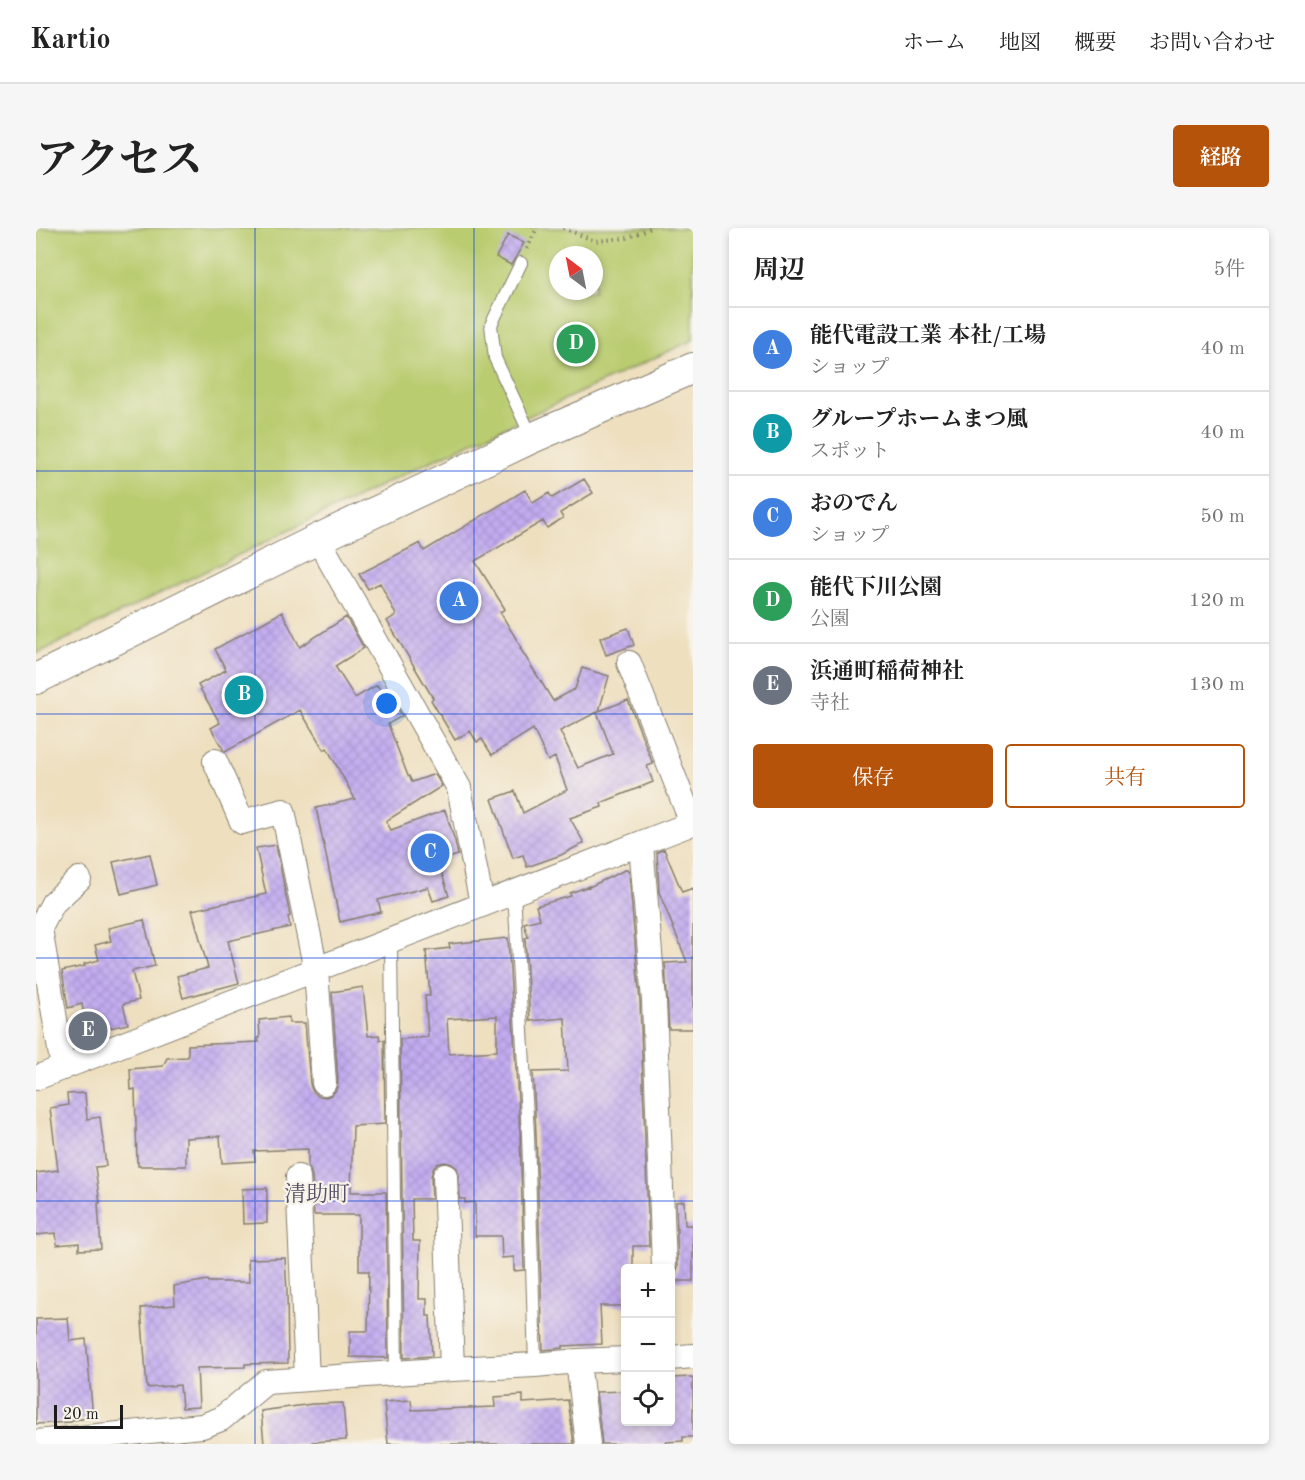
<!DOCTYPE html>
<html lang="ja">
<head>
<meta charset="utf-8">
<style>
	:root { --surface:#fff; --page:#f6f6f6; --text:#222; --muted:#767676; --line:#e0e0e0; --accent:#b45309 }
	body { margin:0; font-family:"Old Standard TT","Noto Serif JP",serif; background:var(--page); color:var(--text) }
	.controls { position:absolute; right:18px; bottom:18px; display:grid; overflow:hidden; border-radius:6px; box-shadow:0 3px 9px #0003 }
	.controls button { width:54px; height:54px; display:grid; place-items:center; padding:0; border:0; border-bottom:2px solid var(--line); background:var(--surface); color:var(--text); font:30px sans-serif }
	.compass { position:absolute; left:513px; top:18px; width:54px; height:54px; border-radius:50%; background:var(--surface); box-shadow:0 3px 9px #0003; rotate:328deg }
	.scale { position:absolute; left:18px; bottom:15px; width:69px; box-sizing:border-box; padding-left:6px; border:3px solid #1c1c1c; border-top:0; font-size:16px; line-height:21px; white-space:nowrap; color:#1c1c1c; -webkit-text-stroke:4px #f7f3e8; paint-order:stroke }
	.you { position:absolute; left:351px; top:476px; width:21px; height:21px; margin:-15px; border:4px solid #fff; border-radius:50%; background:#1a73e8; box-shadow:0 0 0 9px #1a73e833 }
	.badge { display:grid; place-items:center; width:39px; height:39px; border-radius:50%; background:var(--accent); color:#fff; font-size:20px; font-weight:700 }
	.pin { position:absolute; translate:-50% -50%; border:3px solid #fff; box-shadow:0 2px 6px #0006 }
	.list { margin:0; padding:0; list-style:none }
	h2 { display:flex; justify-content:space-between; align-items:center; height:78px; margin:0; padding:0 24px; font-size:26px }
	h2 small { font-size:20px; font-weight:400; color:var(--muted) }
	.list li { display:grid; grid-template-columns:39px 1fr auto; gap:18px; align-items:center; box-sizing:border-box; height:84px; padding:0 24px; border-top:2px solid var(--line) }
	.list b { display:block; font-size:22px; white-space:nowrap }
	.list p { margin:0; font-size:20px; white-space:nowrap; color:var(--muted) }
	.list em { font-size:20px; font-style:normal; color:var(--muted) }
	.actions { display:flex; gap:12px; padding:18px 24px }
	.actions a { flex:1; padding:14px 0; border:2px solid var(--accent); border-radius:6px; text-align:center; font-size:21px; color:var(--accent) }
	.actions .main { background:var(--accent); color:#fff }
	.icon { flex:none; width:33px; height:33px; fill:none; stroke:currentColor; stroke-width:2; stroke-linecap:round; stroke-linejoin:round }
	.map { position:relative; flex:none; width:657px; height:1216px; overflow:hidden; border-radius:6px }
	header { display:flex; align-items:center; gap:36px; box-sizing:border-box; height:84px; padding:0 30px; background:var(--surface); border-bottom:2px solid var(--line) }
	header strong { font-size:28px }
	nav { display:flex; gap:33px; margin-inline-start:auto; font-size:21px }
	.intro { display:flex; align-items:center; justify-content:space-between; box-sizing:border-box; height:144px; padding:0 36px }
	h1 { margin:0; font-size:42px }
	.button { padding:15px 27px; border-radius:6px; background:var(--accent); color:#fff; font-size:21px; font-weight:700 }
	main { display:flex; gap:36px; padding:0 36px }
	aside { flex:1; background:var(--surface); border-radius:6px; box-shadow:0 3px 9px #0003 }
	.map>svg:first-child { display:block }
	.green { fill:#b9cc70; stroke:#6a7446; stroke-width:1.5; fill-rule:evenodd }
	.building { fill:url(#building-cross-hatch); fill-rule:evenodd }
	.lines { fill:none; stroke-linecap:round; stroke-linejoin:round }
	.service-casing { stroke:#857e6e; stroke-width:14 }
	.minor-casing { stroke:#857e6e; stroke-width:26 }
	.tertiary-casing { stroke:#857e6e; stroke-width:32 }
	.path { stroke:#857e6e; stroke-width:4; stroke-dasharray:1.5 4.5; stroke-linecap:butt }
	.service { stroke:#fff; stroke-width:12 }
	.minor { stroke:#fff; stroke-width:24 }
	.tertiary { stroke:#fff; stroke-width:30 }
	.grid { fill:none; stroke:#1d4ed8; stroke-width:1.5; stroke-opacity:0.55 }
	.labels { text-anchor:middle; stroke-width:4.5; stroke-linejoin:round; paint-order:stroke }
	.neighbourhood-label { font-size:22px; fill:#564e66; stroke:#f7f3e8 }
</style>
</head>
<body>
<header>
<strong>Kartio</strong>
<nav><a>ホーム</a><a>地図</a><a>概要</a><a>お問い合わせ</a></nav>
</header>
<div class="intro"><h1>アクセス</h1><a class="button">経路</a></div>
<main>
<div class="map">
<svg width="657" height="1216" viewBox="0 0 657 1216">
	<defs>
		<pattern id="building-cross-hatch" width="8" height="8" patternUnits="userSpaceOnUse" patternTransform="scale(1.5)"><rect width="8" height="8" fill="#c2abf0"/><path d="M0 0l8 8M0 8l8-8" fill="none" stroke="#a693cd"/></pattern>
	</defs>
	<rect width="100%" height="100%" fill="#f7f3e8"/>
	<filter id="ink" filterUnits="userSpaceOnUse"><feTurbulence type="fractalNoise" baseFrequency=".0167" numOctaves="2"/><feDisplacementMap in="SourceGraphic" scale="12" xChannelSelector="R" yChannelSelector="G"/><feConvolveMatrix kernelMatrix="1 2 1 2 8 2 1 2 1" color-interpolation-filters="sRGB"/></filter>
	<filter id="wash" filterUnits="userSpaceOnUse"><feTurbulence type="fractalNoise" baseFrequency=".008" numOctaves="4" result="noise"/><feDisplacementMap in="SourceGraphic" scale="24" xChannelSelector="R" yChannelSelector="G"/><feGaussianBlur stdDeviation="1.35" result="paint"/><feColorMatrix in="noise" values="0 0 0 0 0 0 0 0 0 0 0 0 0 0 0 0 0 1.4 0 .05"/><feComposite in="paint" operator="in"/></filter>
	<g filter="url(#wash)">
		<rect width="100%" height="100%" fill="#eedfbf"/>
		<path class="green" d="M0,0H657V112L389,236L0,426ZM522,27H558V63H522Z"/>
		<g id="blocks">
			<path class="building" d="M472,7L488,15L475,37L460,29Z
				M548,251L557,265L524,285L527,290L511,300L507,293L439,333L469,381L464,384L485,419L484,420L517,473L539,461L546,440L573,448L563,483L592,472L617,536L611,538L617,554L565,575L566,579L534,590L548,615L525,627L491,639L487,627L477,630L456,571L479,563L487,585L531,562L519,529L512,533L497,501L456,527L446,511L441,514L434,503L419,512L395,472L397,470L351,393L360,387L344,355L332,361L323,346L384,315L388,323L489,262L497,275L513,265L516,270ZM561,484L577,526L542,540L524,503Z
				M246,384L264,419L310,389L328,420L299,438L319,470L341,457L346,465L351,462L366,488L352,496L372,548H373L376,554L399,546L406,558L350,593L355,602L409,582L419,613L422,627L402,633L413,668L397,673L392,659L342,672L345,684L304,694L280,580L319,571L291,520L288,522L264,482L189,524L188,523L175,500L184,495L162,457L190,442L179,421Z
				M592,400L598,417L570,427L564,410Z
				M240,617L254,688L252,689L254,699L192,713L203,755L147,770L141,748L172,740L156,682L230,666L220,620Z
				M628,621L646,664L657,660V801H633L629,735L651,734L623,664L621,624Z
				M114,626L121,657L85,666L77,634Z
				M591,641L593,644L604,774L613,1018H597V1041H590V1078H564L566,1116L527,1118V1120L507,1122L500,906L497,844L532,843L529,790L494,793L489,710L492,709L488,695L504,691L500,678L535,668L534,665L553,658V659Z
				M108,692L119,738L96,743L103,772L87,776L92,796L51,805L46,776L32,780L26,743L49,738L48,736L63,732L59,717L75,713L72,700Z
				M472,710L484,906L488,1042L478,1043V1029L466,1030L465,1008H439V974L429,975V971H424L423,947L421,940L416,936L409,934L401,936L397,941L395,948L396,971H376L377,1013H384L383,1071H391V1088H394L396,1128L368,1130L364,811L392,809L389,768H394L390,723L414,720L413,716ZM461,788V823L413,826L411,791Z
				M327,759L332,808L343,807L344,812H348L349,896L317,898L315,964H350L352,1130L314,1129V1103H332L333,1043H323V987H278L276,948L274,942L272,939V921L218,923L219,933L186,935L184,908L150,910V938H102V934H101L99,861L95,862L94,841L127,838L131,830L152,829V817L223,814L222,810H224L223,792L253,789V795H269L274,856L276,862L282,868L290,869L295,867L300,862L302,854L296,764Z
				M49,865L51,891L64,889L70,938L59,939L64,975H62L65,1021L43,1022V1015L21,1017L20,1005L0,1007V945L22,942L14,880L32,877L31,866Z
				M231,960V995L207,996L206,961Z
				M648,973L649,997H657V1053H639V1048L642,1039L640,974Z
				M249,1030L251,1063L252,1135L209,1136V1139L161,1140L163,1179L146,1180L144,1157L111,1160L105,1080L139,1077L138,1058L172,1052L173,1054H213L212,1031Z
				M32,1090L34,1113L50,1111L57,1190L35,1192V1194L0,1196V1091Z
				M657,1149V1209H647V1213L630,1214V1216H566L560,1164L590,1163V1194H634V1150Z
				M487,1167V1175L532,1172L538,1216H352L348,1174L375,1172L376,1182L459,1179L458,1169Z
				M307,1175L310,1212L276,1214V1216H228L225,1183L276,1176Z"/>
		</g>
	</g>
	<g filter="url(#ink)">
		<use href="#blocks" fill-opacity="0" stroke="#857e6e" stroke-width="1.5"/>
		<g class="lines">
			<g class="service-casing">
				<path id="service" d="M485,35L455,97L459,130L496,210
					M478,664L492,906L499,1137
					M355,713L360,1145"/>
			</g>
			<g class="minor-casing">
				<path id="minor" d="M282,311L423,560L446,676
					M593,435L656,595
					M179,533L206,594L247,583L280,742L288,855
					M605,616L618,773L628,1040
					M27,840L4,700L17,675L43,651
					M0,850L657,595
					M409,948L416,1141
					M262,949L271,1151
					M634,1130L657,1128
					M542,1133L552,1216
					M0,1214L166,1198L185,1191L230,1154L416,1141L499,1137L542,1133L590,1131"/>
			</g>
			<g class="tertiary-casing">
				<path id="tertiary" d="M0,451L282,311L496,210L657,140"/>
			</g>
			<path class="path" d="M527,0L559,13L591,10L615,0
				M491,21L501,0"/>
			<use href="#service" class="service"/>
			<use href="#minor" class="minor"/>
			<use href="#tertiary" class="tertiary"/>
		</g>
	</g>
	<path class="grid" d="M219,0V1216M438,0V1216M0,243H657M0,486H657M0,730H657M0,973H657"/>
	<g class="labels">
		<g class="neighbourhood-label">
			<text x="281" y="973">清助町</text>
		</g>
	</g>
</svg>
<div class="controls">
<button>+</button>
<button>−</button>
<button><svg class="icon" aria-label="locate" viewBox="0 0 24 24"><circle cx="12" cy="12" r="6"/><path d="M12 2v4M12 18v4M2 12h4M18 12h4"/></svg></button>
</div>
<svg class="compass" viewBox="-18 -18 36 36"><path d="M0-13l5 13h-10z" fill="#e53935"/><path d="M0 13l5-13h-10z" fill="#767676"/></svg>
<div class="scale">20 m</div>
<div class="you"></div>
<div class="pin badge" style="left:423px;top:373px;background:#3f7fe0">A</div>
<div class="pin badge" style="left:208px;top:467px;background:#0f9aa8">B</div>
<div class="pin badge" style="left:394px;top:625px;background:#3f7fe0">C</div>
<div class="pin badge" style="left:540px;top:116px;background:#2e9e5b">D</div>
<div class="pin badge" style="left:52px;top:803px;background:#6b7280">E</div>
</div>
<aside>
<h2>周辺<small>5件</small></h2>
<ul class="list">
<li><span class="badge" style="background:#3f7fe0">A</span><div><b>能代電設工業 本社/工場</b><p>ショップ</p></div><em>40 m</em></li>
<li><span class="badge" style="background:#0f9aa8">B</span><div><b>グループホームまつ風</b><p>スポット</p></div><em>40 m</em></li>
<li><span class="badge" style="background:#3f7fe0">C</span><div><b>おのでん</b><p>ショップ</p></div><em>50 m</em></li>
<li><span class="badge" style="background:#2e9e5b">D</span><div><b>能代下川公園</b><p>公園</p></div><em>120 m</em></li>
<li><span class="badge" style="background:#6b7280">E</span><div><b>浜通町稲荷神社</b><p>寺社</p></div><em>130 m</em></li>
</ul>
<div class="actions"><a class="main">保存</a><a>共有</a></div>
</aside>
</main>
</body>
</html>
